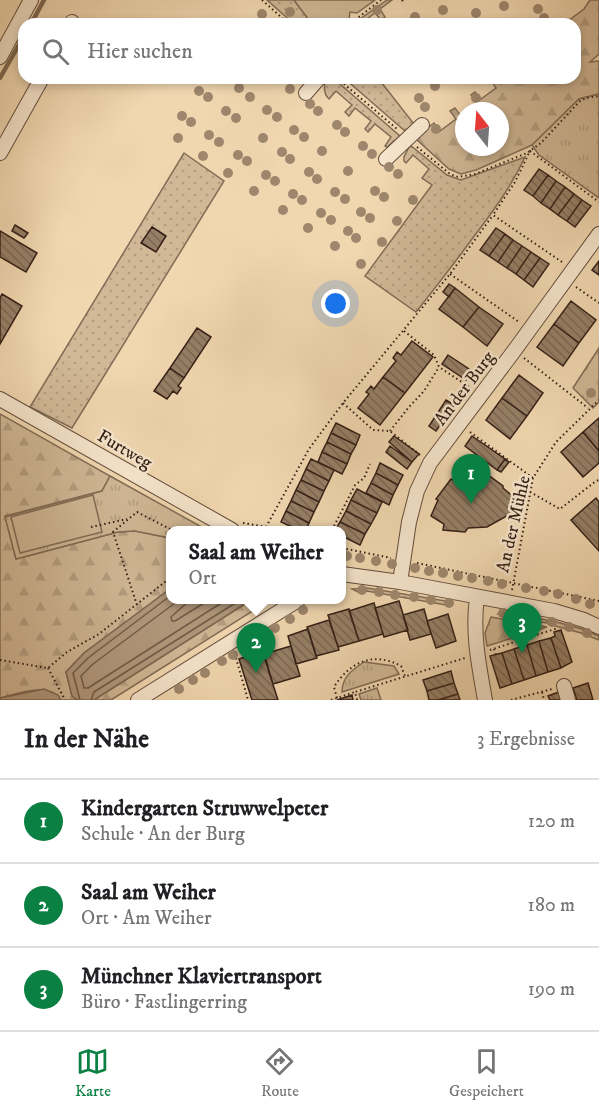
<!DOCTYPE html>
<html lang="de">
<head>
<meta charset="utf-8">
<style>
	:root { --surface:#fff; --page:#f6f6f6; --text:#202124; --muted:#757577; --line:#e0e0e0; --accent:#0b8043 }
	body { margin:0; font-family:"IM FELL DW Pica",serif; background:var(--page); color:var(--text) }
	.compass { position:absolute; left:455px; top:102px; width:54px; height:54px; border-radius:50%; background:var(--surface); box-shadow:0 3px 9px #0003; rotate:343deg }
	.you { position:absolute; left:336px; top:304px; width:21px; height:21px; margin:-15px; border:4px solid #fff; border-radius:50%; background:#1a73e8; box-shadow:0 0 0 9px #1a73e833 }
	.badge { display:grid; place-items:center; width:39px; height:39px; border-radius:50%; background:var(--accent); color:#fff; font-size:20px; font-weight:700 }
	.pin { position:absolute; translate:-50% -50px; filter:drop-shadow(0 2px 3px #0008) }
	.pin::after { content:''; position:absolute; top:32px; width:21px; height:18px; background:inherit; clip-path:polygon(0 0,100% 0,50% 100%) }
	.popup { position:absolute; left:166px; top:526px; width:180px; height:78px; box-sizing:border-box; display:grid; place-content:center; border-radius:12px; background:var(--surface); filter:drop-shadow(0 2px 4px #0005); font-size:20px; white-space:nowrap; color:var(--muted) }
	.popup b { font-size:22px; color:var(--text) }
	.popup::after { content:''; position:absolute; left:50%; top:100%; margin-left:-12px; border:12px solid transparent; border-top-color:var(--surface) }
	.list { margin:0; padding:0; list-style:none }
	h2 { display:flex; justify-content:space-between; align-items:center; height:78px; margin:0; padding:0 24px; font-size:26px }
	h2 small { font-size:20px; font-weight:400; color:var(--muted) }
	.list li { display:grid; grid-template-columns:39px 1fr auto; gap:18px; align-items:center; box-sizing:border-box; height:84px; padding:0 24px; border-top:2px solid var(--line) }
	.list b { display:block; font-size:22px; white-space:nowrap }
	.list p { margin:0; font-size:20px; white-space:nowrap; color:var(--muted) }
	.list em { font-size:20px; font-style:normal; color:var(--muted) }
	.icon { flex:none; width:33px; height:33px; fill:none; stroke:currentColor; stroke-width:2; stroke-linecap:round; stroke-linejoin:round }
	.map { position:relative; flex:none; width:599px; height:700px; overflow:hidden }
	.search { position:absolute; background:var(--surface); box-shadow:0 3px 9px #0003; left:18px; right:18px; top:18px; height:66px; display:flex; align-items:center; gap:15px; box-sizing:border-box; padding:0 21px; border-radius:18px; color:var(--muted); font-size:22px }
	.sheet { height:330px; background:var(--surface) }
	nav { display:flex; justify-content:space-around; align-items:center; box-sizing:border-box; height:84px; border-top:2px solid var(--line); background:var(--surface); font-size:16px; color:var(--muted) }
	nav a { display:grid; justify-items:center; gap:3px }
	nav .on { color:var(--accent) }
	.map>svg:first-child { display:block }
	.grass { fill:url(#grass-dots); stroke:#826c56; stroke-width:1.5 }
	.forest { fill:url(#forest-firs); stroke:#826c56; stroke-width:1.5 }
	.park { fill:url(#park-tufts); stroke:#826c56; stroke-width:1.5 }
	.pitch { fill:#d1b896; stroke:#826c56; stroke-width:1.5 }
	.water { fill:#b1987c; stroke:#7f6853; stroke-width:1.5 }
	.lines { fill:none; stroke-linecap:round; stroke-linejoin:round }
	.shore { stroke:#725c49; stroke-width:1.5 }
	.stream { stroke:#7f6853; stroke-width:4.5 }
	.building { fill:url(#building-back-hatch); stroke:#341f16; stroke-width:1.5 }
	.minor-casing { stroke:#634d3c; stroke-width:16 }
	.path { stroke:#341f16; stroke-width:2; stroke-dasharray:1.5 3; stroke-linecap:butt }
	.minor { stroke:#f6e5cc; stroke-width:14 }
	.tree { fill:#9e876d }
	.labels { text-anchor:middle; stroke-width:5; stroke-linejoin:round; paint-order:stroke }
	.street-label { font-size:18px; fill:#341f16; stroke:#f6e5cc }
</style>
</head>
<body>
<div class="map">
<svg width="599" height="700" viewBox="0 0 599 700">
	<defs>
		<pattern id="grass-dots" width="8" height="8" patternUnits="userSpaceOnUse" patternTransform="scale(1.5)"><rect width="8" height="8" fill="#d1b896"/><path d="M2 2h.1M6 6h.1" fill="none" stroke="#b49e81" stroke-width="1.8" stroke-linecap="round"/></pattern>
		<pattern id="forest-firs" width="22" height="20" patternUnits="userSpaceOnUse" patternTransform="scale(1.5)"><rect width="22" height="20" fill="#d1b896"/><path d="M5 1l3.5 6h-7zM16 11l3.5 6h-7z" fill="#b49e81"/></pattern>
		<pattern id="park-tufts" width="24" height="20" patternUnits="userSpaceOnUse" patternTransform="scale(1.5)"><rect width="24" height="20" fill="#d1b896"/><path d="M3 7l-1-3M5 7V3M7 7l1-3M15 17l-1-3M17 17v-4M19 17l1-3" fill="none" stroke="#b49e81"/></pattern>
		<pattern id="building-back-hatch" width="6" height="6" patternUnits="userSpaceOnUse" patternTransform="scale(1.5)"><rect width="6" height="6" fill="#967f66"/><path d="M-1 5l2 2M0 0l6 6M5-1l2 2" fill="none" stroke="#7b6753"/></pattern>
	</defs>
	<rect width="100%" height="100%" fill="#f1d7b0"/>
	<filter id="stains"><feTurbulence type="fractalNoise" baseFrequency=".00333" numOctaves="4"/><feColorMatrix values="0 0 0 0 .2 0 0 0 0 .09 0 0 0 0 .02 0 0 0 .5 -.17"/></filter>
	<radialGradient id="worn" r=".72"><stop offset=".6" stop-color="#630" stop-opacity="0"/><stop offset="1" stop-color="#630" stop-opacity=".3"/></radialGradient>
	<path class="grass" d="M267,0H294L312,24H294Z
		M387,0H392L380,9L385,17L381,20L375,13L360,24H353Z
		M326,78H333L400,136L387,147L385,146L391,137L375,124L368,132L365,129L371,121L355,108L349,116L345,112L352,105L336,91L329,99C323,94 324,85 326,78Z
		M344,78H378L414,124L405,131Z
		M410,145L447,175L461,180L525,157C511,187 492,213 472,239C454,264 435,288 416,312L365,276L432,185L422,178L429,169L413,155L406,163L404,161V157Z
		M184,153L224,181L72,428L30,407Z
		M367,588L452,602L451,606L367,591L358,592L352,589Z
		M503,611L547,620L546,623L498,614Z
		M549,620L582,629L599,636V640L581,633L548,624Z"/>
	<path class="forest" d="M590,0H599V54L590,62L599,61V94L579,99L532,145L476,170L461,174L449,169L415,138L434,123L440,131L456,119L450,111L455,108L460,115L464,113V147H500V111H466L477,103L471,95L475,92L481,99L496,88L491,80L494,78L501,84L509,78H575V24H564L584,9Z
		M0,414L110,476L102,491L5,516L16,559L118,532L135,531L170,538V589L84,653L66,672L72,696L78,700H61C49,681 17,694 0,698Z
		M251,600H270L111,700H94Z
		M491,617L547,627L487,646L485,633Z"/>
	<path class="park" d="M599,94V198L539,155L532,145L579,99Z
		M599,348V402L593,408L573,388Z
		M110,476L207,530H170V538L135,531L118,532L16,559L5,517L102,491Z
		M364,662L394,666L399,674L342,692C342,677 352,670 364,662Z
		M377,688L381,700H361L359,694Z"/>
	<path class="pitch" d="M294,0H375L357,13L350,12L349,19L343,24H312Z
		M93,495L102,532L20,553L11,517Z"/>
	<path class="water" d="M170,589V600H251L94,700H78L72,696L66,672L84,653Z
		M44,689L58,695L61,700H0V698Z"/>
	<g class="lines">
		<path class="shore" d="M179,600L93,664L81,676L84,688H88L226,600
			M190,600L171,617L172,621H175L209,600
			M80,700L73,673L88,658L170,596
			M91,700L94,692L240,600"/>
		<path class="stream" d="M31,24L44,0
			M0,78L24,36"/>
	</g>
	<path class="building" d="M539,169L548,175L533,196L524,190Z
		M548,175L556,181L541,203L533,196Z
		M556,181L565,187L550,209L541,203Z
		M565,187L574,194L558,215L550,209Z
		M574,194L582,200L567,221L558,215Z
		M582,200L591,206L575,227L567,221Z
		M15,225L28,233L24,238L12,231Z
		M152,227L166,236L156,252L141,243Z
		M496,228L505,234L489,256L480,250Z
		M0,231L37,253L26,272L0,257Z
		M505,234L513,240L498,262L489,256Z
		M513,240L522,246L507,268L498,262Z
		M522,246L531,252L516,274L507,268Z
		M531,252L540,258L524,280L516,274Z
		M540,258L549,264L533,287L524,280Z
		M599,261V275L592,270Z
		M449,284L455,288L449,297L443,292Z
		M455,288L479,307L463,327L439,309Z
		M2,294L22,306L0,344V298Z
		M571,301L596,320L579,343L554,324Z
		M479,307L503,324L487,346L463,327Z
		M554,324L579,343L563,366L537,347Z
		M197,328L211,337L184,378L170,368Z
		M412,341L433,357L405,393L383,377L396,361L393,358L397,352L401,355Z
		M448,355L472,371L466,380L442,364Z
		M170,368L184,378L178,386L181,388L177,394L173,391L167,399L154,391Z
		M519,375L543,393L527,416L502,398Z
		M383,377L405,393L380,425L358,408L369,394L366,392L371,386L374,389Z
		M502,398L527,416L510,439L486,420Z
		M446,400L454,405L436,431L429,426Z
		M599,418V451L583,432Z
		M336,423L360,435L356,445L331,433Z
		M583,432L599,451V463L583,477L561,452Z
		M331,433L356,445L351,454L327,442Z
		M394,436L419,454L412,462L389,442Z
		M472,436L505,459L497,470L465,446Z
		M327,442L351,454L347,464L322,452Z
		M390,446L412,462L407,469L386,452Z
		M322,452L347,464L342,474L318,462Z
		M311,459L334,470L329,481L306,469Z
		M505,459L509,462L501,472L497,470Z
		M380,463L403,475L398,485L376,473Z
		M468,464L485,477L488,475L503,486V488L517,500L516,506L511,510L512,513L487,527L468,528L465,532L443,530L444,524L431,516L438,500L436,499L451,479L453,480Z
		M306,469L329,481L324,491L301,480Z
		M376,473L398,485L393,495L371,483Z
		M301,480L324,491L319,502L296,490Z
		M371,483L393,495L389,505L366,493Z
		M357,489L382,502L377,513L351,500Z
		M296,490L319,502L314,512L291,501Z
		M596,498L599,502V551L571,520Z
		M351,500L377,513L371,524L346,511Z
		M291,501L314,512L309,523L286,511Z
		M286,511L309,523L306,530H298L281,522Z
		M346,511L371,524L365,534L340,522Z
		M340,522L365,534L360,545L342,536V530H335Z
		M399,601L408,630L384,637L375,608Z
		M374,603L383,634L359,641L349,611Z
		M349,609L359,641L338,647L328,615Z
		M424,609L431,634L410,640L403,615Z
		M448,614L456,641L436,648L427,621Z
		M329,620L339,650L316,656L307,627Z
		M308,629L317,658L296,664L288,636Z
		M561,630L572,662L561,668L551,638L555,636L554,632Z
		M551,638L561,668L548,672L539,641Z
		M539,641L548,672L536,676L527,645Z
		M527,645L536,676L524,680L514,649Z
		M291,646L300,676L273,684L264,654Z
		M514,649L524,680L512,684L502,653Z
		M263,651L268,669L278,700H252L239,659Z
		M502,653L512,684L500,688L490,656Z
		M451,671L454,683L427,691L423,680Z
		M454,683L458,694L438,700H429L427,691Z
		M588,683L593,700H577L573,688Z
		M559,692L562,700H550L548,696Z
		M458,694L460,700H438Z
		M352,695L353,700H337Z"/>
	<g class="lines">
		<g class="minor-casing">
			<path id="minor" d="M71,24L72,22
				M0,57L31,0
				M306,93L319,78
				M0,153L42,78
				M386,159L422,125
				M0,399L232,530
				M342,574L400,582L554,611L584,620L599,627
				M400,582L409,522L417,491L430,463L514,351L599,234
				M477,598C472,632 479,666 485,700
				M564,686L568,700
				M138,700L298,600"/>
		</g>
		<path class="path" d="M262,0L289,24
			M402,0L404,3
			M355,20L381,0
			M337,78L397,129
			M417,147L450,174L458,177L475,174L527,153L541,143L580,101L586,98L599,96
			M562,262L493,215L515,182L530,151L599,202
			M450,274L519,322
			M576,287L599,303
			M404,331L434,355L439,367L471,388
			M524,358L588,408
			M343,403L373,430L390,431L420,455
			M390,431L409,407L424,391L439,367
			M470,432L533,478
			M530,492L560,509L596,481L599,480
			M243,523L266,527L272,530
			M91,527L127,519
			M266,527L309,449L343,403L450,274L493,215
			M332,530L355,485L364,478L370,464
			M342,548L391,558
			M417,563L599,601
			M512,590L533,478L556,442L599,400
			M137,605L113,532L137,512L172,530
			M494,649L496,655
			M490,650L558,628
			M236,658L248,700
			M0,660L48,668L67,652L99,634L170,578
			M48,668L65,700
			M542,692L544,700
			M337,698L334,687C350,662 373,651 401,666L405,676
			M331,700L355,692
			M357,700L355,692L465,658
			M511,700L552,689"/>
		<use href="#minor" class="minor"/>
	</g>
	<g class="tree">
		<circle cx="504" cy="6" r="5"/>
		<circle cx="538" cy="9" r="5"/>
		<circle cx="377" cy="10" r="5"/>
		<circle cx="443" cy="10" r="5"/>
		<circle cx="290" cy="12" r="5"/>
		<circle cx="476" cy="13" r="5"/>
		<circle cx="262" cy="14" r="5"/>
		<circle cx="415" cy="17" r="5"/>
		<circle cx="544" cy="18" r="5"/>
		<circle cx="435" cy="86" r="5"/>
		<circle cx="239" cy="88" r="5"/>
		<circle cx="290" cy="89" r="5"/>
		<circle cx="199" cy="91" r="5"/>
		<circle cx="208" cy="97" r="5"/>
		<circle cx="250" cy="97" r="5"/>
		<circle cx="419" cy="98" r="5"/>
		<circle cx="476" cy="98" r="5"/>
		<circle cx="310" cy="104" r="5"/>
		<circle cx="425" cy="107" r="5"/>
		<circle cx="267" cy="110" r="5"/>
		<circle cx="226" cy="111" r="5"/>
		<circle cx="318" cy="111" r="5"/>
		<circle cx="182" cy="116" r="5"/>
		<circle cx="277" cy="117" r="5"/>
		<circle cx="236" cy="118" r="5"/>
		<circle cx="191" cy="122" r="5"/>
		<circle cx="337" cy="125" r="5"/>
		<circle cx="436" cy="129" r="5"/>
		<circle cx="294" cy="130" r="5"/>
		<circle cx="345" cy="132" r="5"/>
		<circle cx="209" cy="135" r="5"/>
		<circle cx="304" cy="137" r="5"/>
		<circle cx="178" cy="138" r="5"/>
		<circle cx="263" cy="138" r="5"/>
		<circle cx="219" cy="142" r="5"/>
		<circle cx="363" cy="146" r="5"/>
		<circle cx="322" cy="151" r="5"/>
		<circle cx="282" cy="152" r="5"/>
		<circle cx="372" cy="154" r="5"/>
		<circle cx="238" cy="155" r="5"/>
		<circle cx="203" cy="156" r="5"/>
		<circle cx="290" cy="159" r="5"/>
		<circle cx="247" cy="161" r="5"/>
		<circle cx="389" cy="167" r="5"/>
		<circle cx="348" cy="171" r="5"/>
		<circle cx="309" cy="172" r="5"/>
		<circle cx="228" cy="173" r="5"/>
		<circle cx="398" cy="174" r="5"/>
		<circle cx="266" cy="175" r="5"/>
		<circle cx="317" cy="179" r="5"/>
		<circle cx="275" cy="181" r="5"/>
		<circle cx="254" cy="191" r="5"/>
		<circle cx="375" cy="191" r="5"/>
		<circle cx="335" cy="192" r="5"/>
		<circle cx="293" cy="194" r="5"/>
		<circle cx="384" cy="197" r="5"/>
		<circle cx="345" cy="199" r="5"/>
		<circle cx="302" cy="200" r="5"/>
		<circle cx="413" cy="200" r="5"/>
		<circle cx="283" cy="210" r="5"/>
		<circle cx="361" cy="212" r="5"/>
		<circle cx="321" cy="213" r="5"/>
		<circle cx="370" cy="218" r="5"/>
		<circle cx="331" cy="220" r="5"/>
		<circle cx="397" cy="221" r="5"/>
		<circle cx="308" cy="228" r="5"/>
		<circle cx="348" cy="231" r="5"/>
		<circle cx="356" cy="238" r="5"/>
		<circle cx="382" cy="242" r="5"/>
		<circle cx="335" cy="246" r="5"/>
		<circle cx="361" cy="264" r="5"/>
		<circle cx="591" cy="393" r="5"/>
		<circle cx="347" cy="556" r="5"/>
		<circle cx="360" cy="558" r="5"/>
		<circle cx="376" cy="561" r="5"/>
		<circle cx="392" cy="564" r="5"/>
		<circle cx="415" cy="568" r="5"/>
		<circle cx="429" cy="571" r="5"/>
		<circle cx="443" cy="573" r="5"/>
		<circle cx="458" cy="576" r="5"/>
		<circle cx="472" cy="578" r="5"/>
		<circle cx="488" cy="581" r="5"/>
		<circle cx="502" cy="584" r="5"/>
		<circle cx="526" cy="588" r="5"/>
		<circle cx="362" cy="590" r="5"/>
		<circle cx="544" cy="591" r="5"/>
		<circle cx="379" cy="592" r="5"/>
		<circle cx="558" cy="594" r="5"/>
		<circle cx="395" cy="595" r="5"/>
		<circle cx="414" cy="597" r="5"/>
		<circle cx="576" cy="599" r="5"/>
		<circle cx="431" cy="600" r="5"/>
		<circle cx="449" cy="603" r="5"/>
		<circle cx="590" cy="604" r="5"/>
		<circle cx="303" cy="610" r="5"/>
		<circle cx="503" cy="613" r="5"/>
		<circle cx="518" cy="616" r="5"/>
		<circle cx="531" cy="618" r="5"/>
		<circle cx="290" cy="619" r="5"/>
		<circle cx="552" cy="622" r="5"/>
		<circle cx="569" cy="627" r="5"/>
		<circle cx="275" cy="628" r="5"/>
		<circle cx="587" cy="633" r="5"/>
		<circle cx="260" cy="637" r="5"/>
		<circle cx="246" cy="646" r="5"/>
		<circle cx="233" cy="655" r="5"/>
		<circle cx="222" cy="661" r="5"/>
		<circle cx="205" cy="673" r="5"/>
		<circle cx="193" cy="680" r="5"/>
		<circle cx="179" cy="689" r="5"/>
	</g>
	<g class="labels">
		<g class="street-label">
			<text transform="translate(464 388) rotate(-53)" y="6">An der Burg</text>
			<text transform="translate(125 449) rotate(30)" y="6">Furtweg</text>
			<text transform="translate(513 524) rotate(-77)" y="6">An der Mühle</text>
		</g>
	</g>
	<rect width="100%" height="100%" filter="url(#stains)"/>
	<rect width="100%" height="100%" fill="url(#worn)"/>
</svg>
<svg class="compass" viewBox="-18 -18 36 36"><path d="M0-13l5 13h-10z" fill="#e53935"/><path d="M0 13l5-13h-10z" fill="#757577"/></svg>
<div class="you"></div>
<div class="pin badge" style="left:471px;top:504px">1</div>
<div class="pin badge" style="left:256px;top:673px">2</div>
<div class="popup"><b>Saal am Weiher</b>Ort</div>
<div class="pin badge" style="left:522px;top:653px">3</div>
<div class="search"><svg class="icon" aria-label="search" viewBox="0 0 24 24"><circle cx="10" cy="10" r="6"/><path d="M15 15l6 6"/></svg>Hier suchen</div>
</div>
<section class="sheet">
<h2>In der Nähe<small>3 Ergebnisse</small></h2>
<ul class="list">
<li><span class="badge">1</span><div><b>Kindergarten Struwwelpeter</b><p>Schule · An der Burg</p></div><em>120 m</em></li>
<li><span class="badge">2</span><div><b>Saal am Weiher</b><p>Ort · Am Weiher</p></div><em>180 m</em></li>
<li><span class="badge">3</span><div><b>Münchner Klaviertransport</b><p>Büro · Fastlingerring</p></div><em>190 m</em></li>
</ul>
</section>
<nav>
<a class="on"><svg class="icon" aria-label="map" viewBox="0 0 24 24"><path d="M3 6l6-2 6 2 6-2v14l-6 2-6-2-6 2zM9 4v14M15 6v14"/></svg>Karte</a>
<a><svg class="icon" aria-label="directions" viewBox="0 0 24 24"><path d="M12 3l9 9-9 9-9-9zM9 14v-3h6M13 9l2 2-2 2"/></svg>Route</a>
<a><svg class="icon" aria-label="saved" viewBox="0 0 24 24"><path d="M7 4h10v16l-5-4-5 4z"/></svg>Gespeichert</a>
</nav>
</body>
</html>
